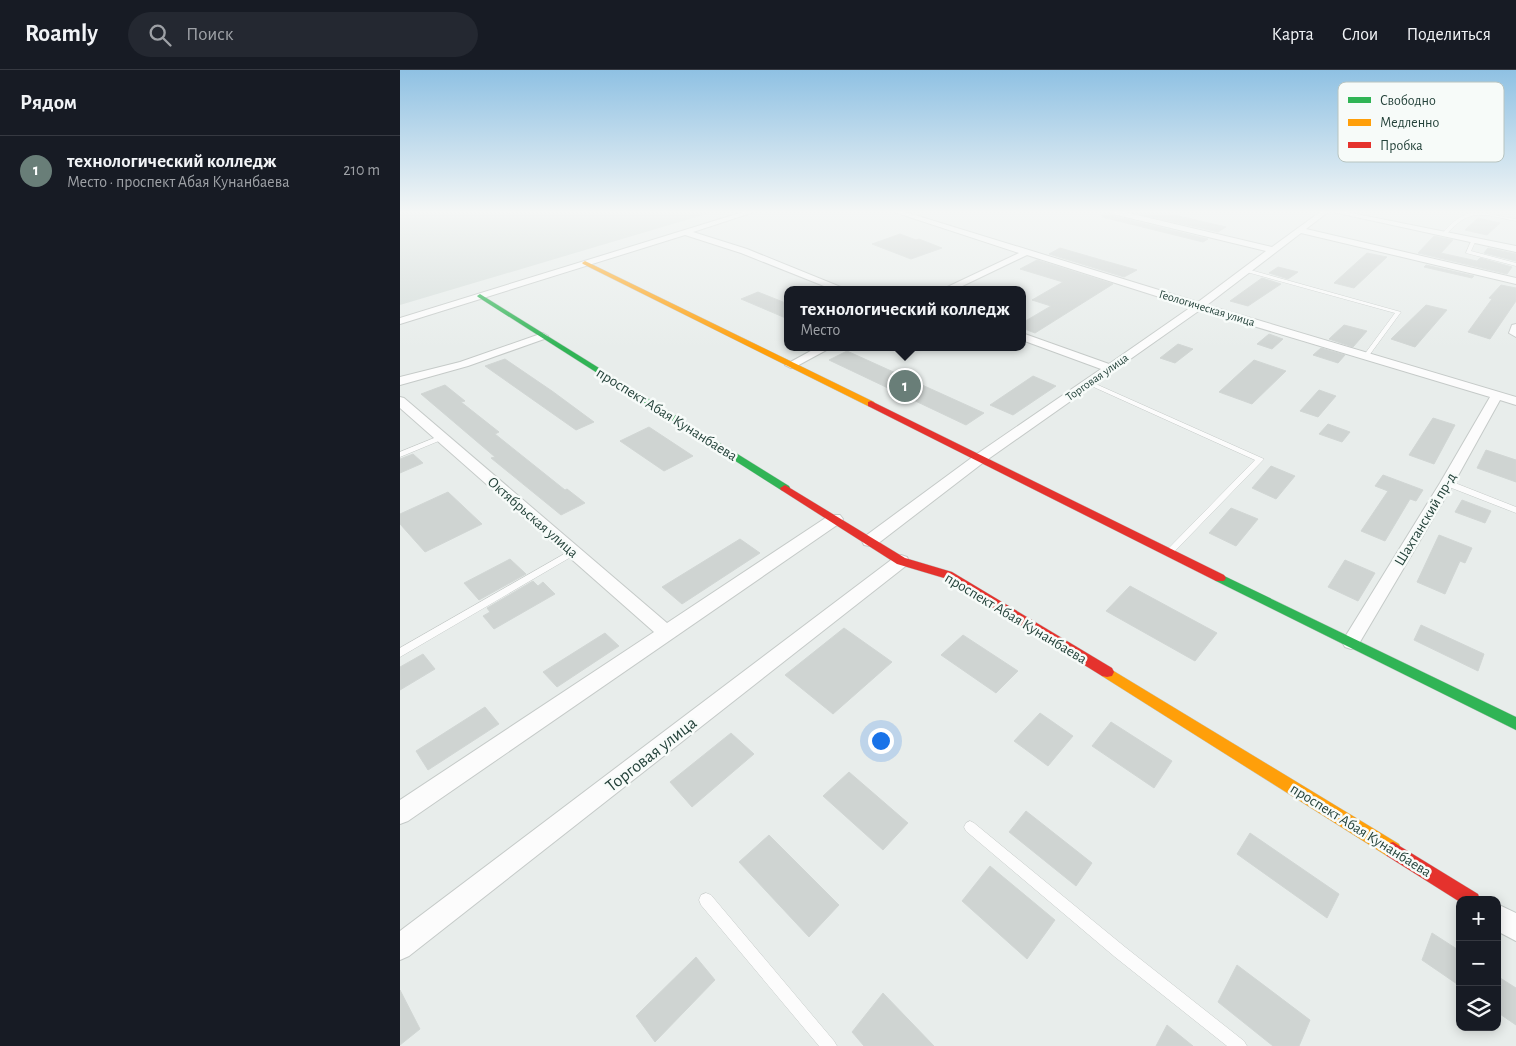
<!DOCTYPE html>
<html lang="ru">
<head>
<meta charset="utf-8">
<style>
	:root { --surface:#171b24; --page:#242831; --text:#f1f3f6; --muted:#9ea1a6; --line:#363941; --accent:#697e78 }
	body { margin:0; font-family:"Alegreya Sans",sans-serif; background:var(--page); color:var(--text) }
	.controls { position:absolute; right:15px; bottom:15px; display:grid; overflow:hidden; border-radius:10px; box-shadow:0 2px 12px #0003 }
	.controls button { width:45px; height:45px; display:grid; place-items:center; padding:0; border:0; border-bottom:1px solid var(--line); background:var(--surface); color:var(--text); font:25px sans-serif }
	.you { position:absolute; left:480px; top:670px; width:18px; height:18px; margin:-12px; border:4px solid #fff; border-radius:50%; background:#1a73e8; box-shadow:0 0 0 8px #1a73e833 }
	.badge { display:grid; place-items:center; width:32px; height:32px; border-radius:50%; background:var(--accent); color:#fff; font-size:16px; font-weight:700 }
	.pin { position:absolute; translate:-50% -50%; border:2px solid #fff; box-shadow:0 1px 5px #0006 }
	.popup { position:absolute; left:384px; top:216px; width:242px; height:65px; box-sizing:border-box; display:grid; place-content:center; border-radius:10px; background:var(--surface); filter:drop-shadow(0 1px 4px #0005); font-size:16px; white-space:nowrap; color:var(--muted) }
	.popup b { font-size:19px; color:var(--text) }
	.popup::after { content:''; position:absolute; left:50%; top:100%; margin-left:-10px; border:10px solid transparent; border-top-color:var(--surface) }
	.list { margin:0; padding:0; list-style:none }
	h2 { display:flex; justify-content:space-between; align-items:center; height:65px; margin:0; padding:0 20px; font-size:21px }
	h2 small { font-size:16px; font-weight:400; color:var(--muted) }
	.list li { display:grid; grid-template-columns:32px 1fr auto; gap:15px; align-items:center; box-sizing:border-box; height:70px; padding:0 20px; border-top:1px solid var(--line) }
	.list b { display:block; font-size:19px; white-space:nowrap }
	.list p { margin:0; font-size:16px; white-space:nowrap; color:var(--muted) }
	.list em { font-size:16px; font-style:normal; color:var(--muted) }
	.icon { flex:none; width:28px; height:28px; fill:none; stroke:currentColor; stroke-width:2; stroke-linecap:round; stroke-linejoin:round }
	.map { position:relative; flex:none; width:1116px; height:976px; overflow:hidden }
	header { display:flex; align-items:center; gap:30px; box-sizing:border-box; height:70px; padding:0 25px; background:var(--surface); border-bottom:1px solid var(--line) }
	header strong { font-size:24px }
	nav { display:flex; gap:28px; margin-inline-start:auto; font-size:18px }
	.search { width:350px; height:45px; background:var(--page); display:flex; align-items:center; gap:12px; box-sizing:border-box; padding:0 18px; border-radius:28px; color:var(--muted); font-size:19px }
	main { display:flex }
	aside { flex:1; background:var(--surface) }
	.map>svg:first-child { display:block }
	.built { fill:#d6dedb }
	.building { fill:#cfd4d2; stroke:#d1d6d4 }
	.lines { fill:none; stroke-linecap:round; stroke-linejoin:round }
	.lane-casing { stroke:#c5cac8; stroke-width:1 }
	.street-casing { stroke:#c5cac8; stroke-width:2 }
	.fast-casing { stroke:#c3cbc8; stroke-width:1 }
	.slow-casing { stroke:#c3cbc8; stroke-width:1 }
	.jam-casing { stroke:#c3cbc8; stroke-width:1 }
	.lane { fill:#fcfcfc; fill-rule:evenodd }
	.street { fill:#fcfcfc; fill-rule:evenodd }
	.fast { fill:#30b455; fill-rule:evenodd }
	.slow { fill:#ff9f0a; fill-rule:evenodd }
	.jam { fill:#e5322d; fill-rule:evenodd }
	.labels { text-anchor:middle; stroke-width:5; stroke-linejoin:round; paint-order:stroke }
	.far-street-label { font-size:12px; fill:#24423a; stroke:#f7fbf9 }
	.street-label { font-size:15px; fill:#24423a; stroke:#f7fbf9 }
	.near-street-label { font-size:18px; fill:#24423a; stroke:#f7fbf9 }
	.key { fill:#f7fbf9; stroke:#b8c4c0; stroke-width:1 }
	.key-label { font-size:14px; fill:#24423a }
</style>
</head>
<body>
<header>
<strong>Roamly</strong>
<div class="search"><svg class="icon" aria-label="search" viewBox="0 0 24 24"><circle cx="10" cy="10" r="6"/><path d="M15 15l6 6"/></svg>Поиск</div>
<nav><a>Карта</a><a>Слои</a><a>Поделиться</a></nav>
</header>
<main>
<aside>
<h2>Рядом<small></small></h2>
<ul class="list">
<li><span class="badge">1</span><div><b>технологический колледж</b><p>Место · проспект Абая Кунанбаева</p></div><em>210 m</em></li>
</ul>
</aside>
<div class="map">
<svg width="1116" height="976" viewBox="0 0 1116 976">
	<rect width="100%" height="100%" fill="#e8edeb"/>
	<path class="built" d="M0,142H313L0,235Z"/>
	<path class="building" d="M703,142H710L713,146L808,169L803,172L702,147Z
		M730,142H761L826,157L818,162Z
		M1078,148L1100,153L1087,165L1065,160Z
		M500,164L516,170L519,169L542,178L511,189L472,174Z
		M1034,166L1053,170L1041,183L1077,191L1080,188L1112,197L1107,204L1018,183Z
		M660,178L705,191L737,200L724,207L649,184Z
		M1088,178L1116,184V191L1084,183Z
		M967,183L987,187L954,218L934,213Z
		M637,190L713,214L635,263L622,258V253L651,236L632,230L663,212L620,199Z
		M1026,195L1074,206L1072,208L1024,197Z
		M878,197L898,202L888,209L869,203Z
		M862,208L881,214L848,236L830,231Z
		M1101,215L1116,218V231L1090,269L1068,262L1092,229L1089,228Z
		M358,222L388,234V249L341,229Z
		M1026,235L1047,240L1015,277L991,269Z
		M944,255L967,261L953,277L929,269Z
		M869,264L883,269L872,279L857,274Z
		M778,274L793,279L775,293L760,288Z
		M921,278L945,285L938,293L913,285Z
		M447,281L584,343L566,355L429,290Z
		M105,289L152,321L194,352L176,360L85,296Z
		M854,290L886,301L852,334L819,322Z
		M633,306L656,316L613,345L590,335Z
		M45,315L65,331L61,332L99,362L95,364L165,420L167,419L185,433L161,445L91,388L95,387L21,324Z
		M919,320L936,326L918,347L900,341Z
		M1033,348L1055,355L1034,394L1009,385Z
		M928,354L950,362L942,372L919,364Z
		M249,357L293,386L264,401L220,371Z
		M1086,380L1116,390V412L1077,398Z
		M13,384L23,393L0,403V389Z
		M871,396L895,406L876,429L852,418Z
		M983,405L1023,420L1016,431L1010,429L985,471L961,461L988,421L975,416Z
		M48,422L82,454L25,482L0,454V444Z
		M1062,430L1091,441L1085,453L1055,442Z
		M831,438L858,449L836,476L809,463Z
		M1039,465L1072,478L1065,493L1060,491L1045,524L1017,512Z
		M340,469L360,483L282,534L262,517Z
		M110,489L126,504L79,530L64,513Z
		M945,490L975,503L958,531L928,517Z
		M133,511L138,516L143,512L155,524L94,559L83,546L90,542L87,538Z
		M730,516L817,563L795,591L706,541Z
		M1021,555L1084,584L1078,601L1014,570Z
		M444,558L492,592L433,644L385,605Z
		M205,563L219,576L157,617L143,602Z
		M563,565L618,601L596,623L541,585Z
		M23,584L35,599L0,620V597Z
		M85,637L99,654L28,700L16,681Z
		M640,643L673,666L648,696L614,671Z
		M711,652L772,691L754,718L692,676Z
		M331,663L354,684L292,737L270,712Z
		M449,702L508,753L483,780L423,726Z
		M626,741L692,793L676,816L609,762Z
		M850,763L939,824L927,848L837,784Z
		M369,765L439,835L409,867L339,792Z
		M590,796L655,850L627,889L562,831Z
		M1032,863L1060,881V916L1022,890Z
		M296,887L315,910L255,972L236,946Z
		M837,895L910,950L899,976H873L818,932Z
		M1097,906L1116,918V955L1097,942Z
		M0,920L20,959L0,975Z
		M483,923L534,976H464L452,962Z
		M767,955L793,976H756Z"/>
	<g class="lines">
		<g class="lane-casing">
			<path id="lane" d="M1076,142L1116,149V151C1083,145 1071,136 1046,165L1042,164C1052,152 1061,144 1076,142Z
				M1072,169L1076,170L1071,181L1116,193V196L1066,183Z
				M843,199H847L1001,242L968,287H964V285L995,243L843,201Z
				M689,311L864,389L772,484L769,485L765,482L855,390L687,314L686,313Z
				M39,366H42L46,368L0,387V382Z
				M1044,411H1050L1116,437V443L1044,415L1043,413Z
				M173,479L176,480L177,482L176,484L0,587V578Z
				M570,751L574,753L725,877L844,971L847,976H827L715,887L566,761L564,757L566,753Z
				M306,823L311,825L434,971L437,976H419L301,835L299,830L301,825Z"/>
		</g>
		<g class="street-casing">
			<path id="street" d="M343,142H354L293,162L347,179L448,220H434L341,183L285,165L0,254V248Z
				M494,142H505L798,232L866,181L713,144L712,142H724L872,177L920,142H928L906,159L1116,208V214L901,163L807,235L1116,327V335L1100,330L1054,413L957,577L951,579L945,577L942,572L945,567L1040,413L1090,327L800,240L584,392L476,475L470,476L464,475L462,471L464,467L574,386L701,299L622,270V263L709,294L791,237L627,185L554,220H541L619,183Z
				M933,142H946L1116,176V182Z
				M1116,254V267L1109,263L1112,255Z
				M143,263L148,266L147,268L68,296L0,315V307L60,292Z
				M418,277H432L395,297L391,298L385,295Z
				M0,327L4,328L267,553L430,445H440L443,449L440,453L8,751L0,754V730L254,562L0,338Z
				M501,485L507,487L509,491L507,495L9,886L0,890V861L495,487Z
				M1097,834L1116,843V871L1097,861Z"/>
		</g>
		<g class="fast-casing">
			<path id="fast" d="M80,224L389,416L390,418L385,421L381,420L78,227L77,226Z
				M820,504L1116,647V660L816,511L814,508L816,505Z"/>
		</g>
		<g class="slow-casing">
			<path id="slow" d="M185,191L474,332L475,334L471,337L468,336L183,194L182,193Z
				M707,597L999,774L1001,780L999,786L993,788L987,786L702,606L700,602L702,598Z"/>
		</g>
		<g class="jam-casing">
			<path id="jam" d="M471,331L824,505L826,508L824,511H816L468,336V332Z
				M385,415L505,488L552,502L712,598L714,602L712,606L707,607L702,606L544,508L497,494L381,420L380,418Z
				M993,772L1078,824L1080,830H1060V832L987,786L985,780L987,774Z"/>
		</g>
		<use href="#lane" class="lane"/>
		<use href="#street" class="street"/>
		<use href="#fast" class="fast"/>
		<use href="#slow" class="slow"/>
		<use href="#jam" class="jam"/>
	</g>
	<linearGradient id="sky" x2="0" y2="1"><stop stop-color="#8fc1e3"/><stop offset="0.51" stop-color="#f5f7f6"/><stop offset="1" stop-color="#f5f7f6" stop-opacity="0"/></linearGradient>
	<rect width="1116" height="278" fill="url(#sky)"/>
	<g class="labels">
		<g class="far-street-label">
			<text transform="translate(807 238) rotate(17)" y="4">Геологическая улица</text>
			<text transform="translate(697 307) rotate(-35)" y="4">Торговая улица</text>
		</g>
		<g class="street-label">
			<text transform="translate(267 344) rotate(32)" y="5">проспект Абая Кунанбаева</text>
			<text transform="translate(133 447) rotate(41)" y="5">Октябрьская улица</text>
			<text transform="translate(1025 449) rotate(-59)" y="5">Шахтанский пр-д</text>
			<text transform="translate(616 548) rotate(31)" y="5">проспект Абая Кунанбаева</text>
			<text transform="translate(961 760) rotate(32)" y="5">проспект Абая Кунанбаева</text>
		</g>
		<g class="near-street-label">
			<text transform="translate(251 684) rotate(-38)" y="6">Торговая улица</text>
		</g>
	</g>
	<rect x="938" y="12" width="166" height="80" rx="8" class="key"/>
	<rect x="948" y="27" width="23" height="6" fill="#30b455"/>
	<rect x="948" y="49" width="23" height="7" fill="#ff9f0a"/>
	<rect x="948" y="72" width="23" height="6" fill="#e5322d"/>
	<g class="key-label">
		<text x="980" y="35">Свободно</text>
		<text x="980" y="57">Медленно</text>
		<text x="980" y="80">Пробка</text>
	</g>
</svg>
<div class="controls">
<button>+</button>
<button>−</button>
<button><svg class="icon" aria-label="layers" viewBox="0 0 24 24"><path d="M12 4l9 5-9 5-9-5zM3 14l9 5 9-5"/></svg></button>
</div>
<div class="you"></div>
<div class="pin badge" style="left:505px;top:316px">1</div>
<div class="popup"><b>технологический колледж</b>Место</div>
</div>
</main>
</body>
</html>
